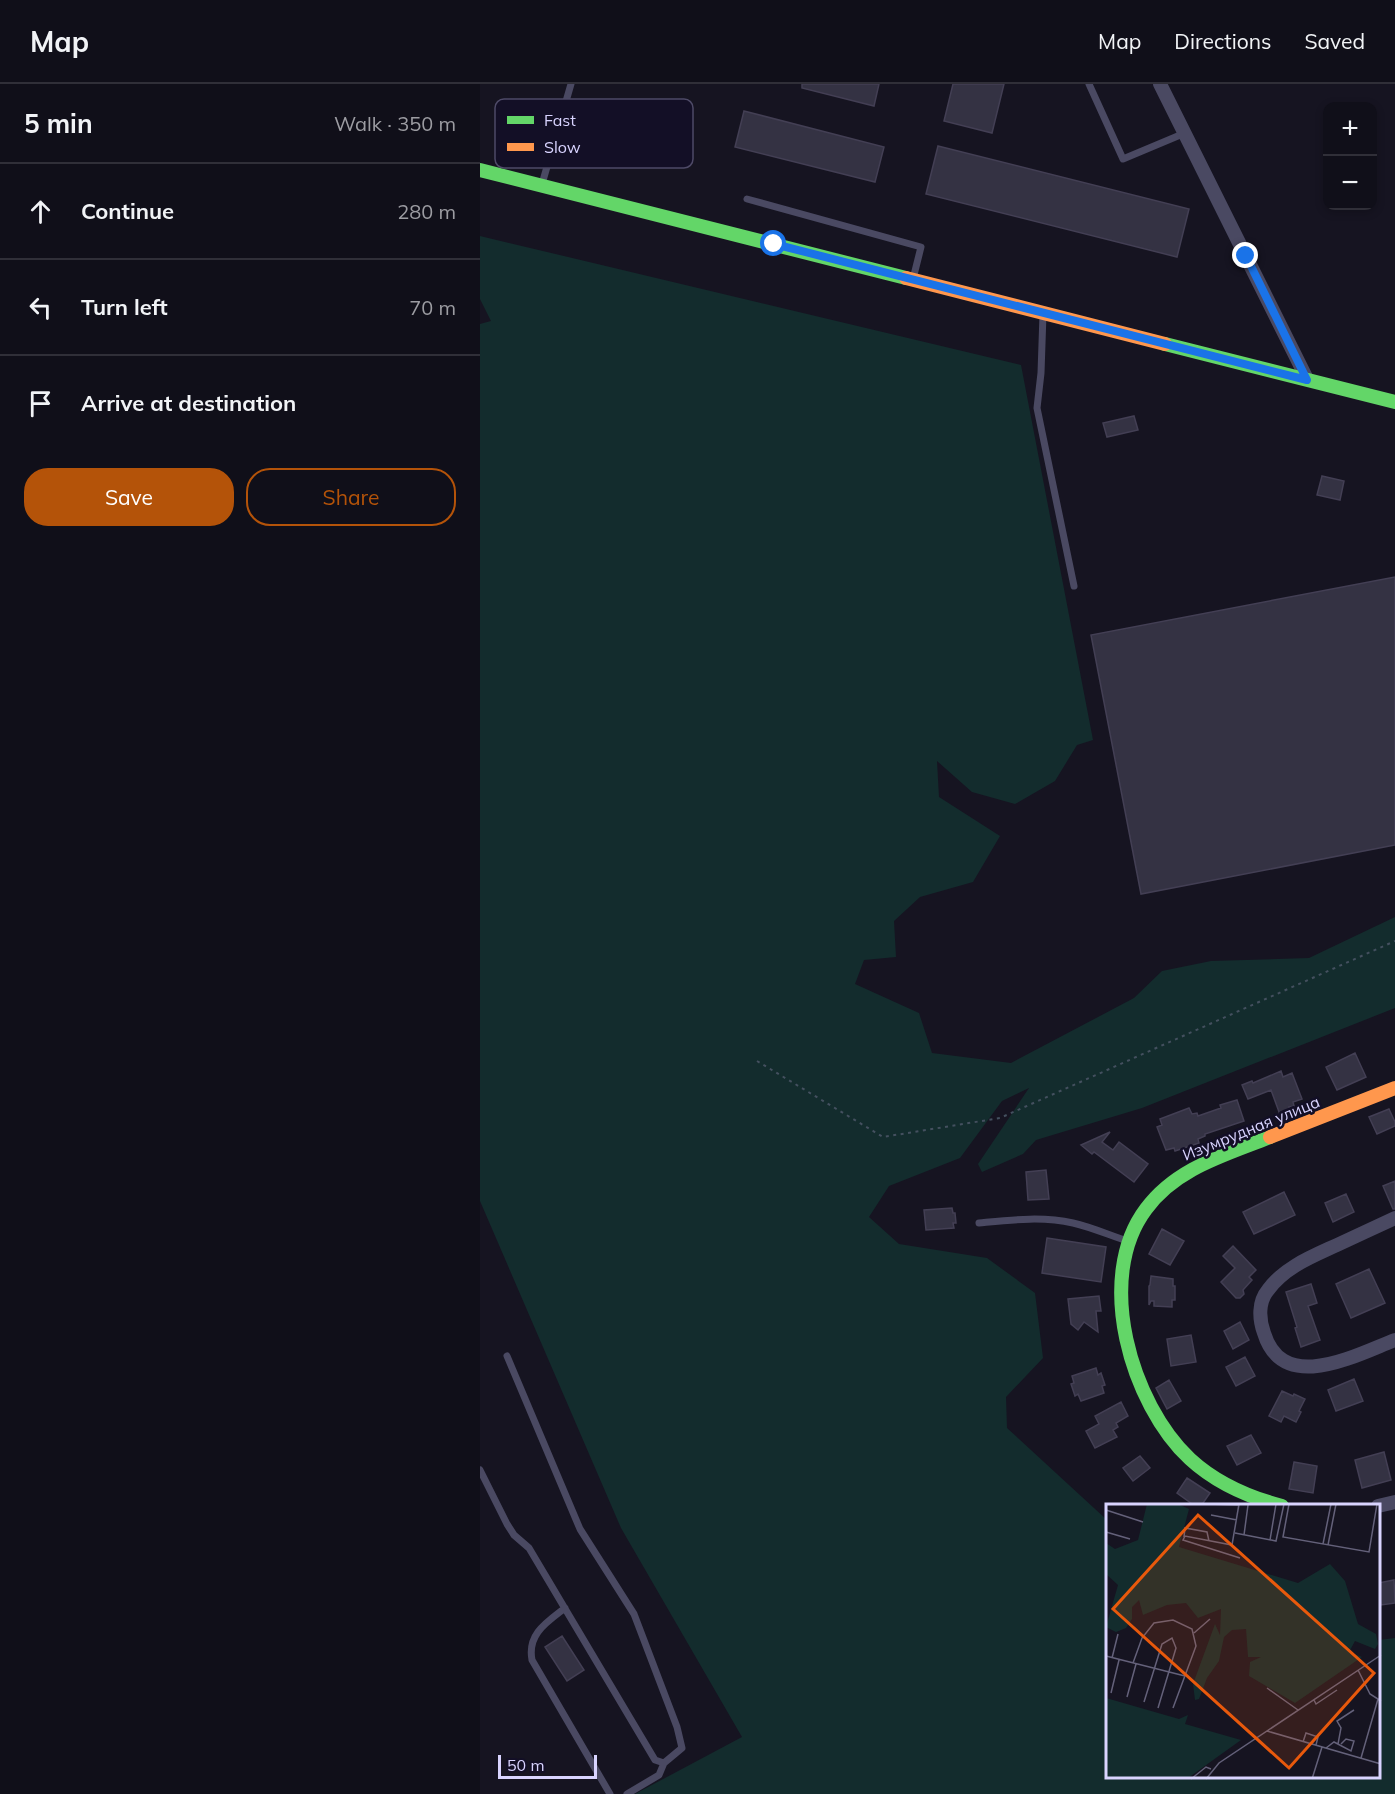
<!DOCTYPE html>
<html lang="en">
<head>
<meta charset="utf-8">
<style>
	:root { --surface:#100f19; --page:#1e1d26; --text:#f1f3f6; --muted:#9c9ca2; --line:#302f38; --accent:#b45309 }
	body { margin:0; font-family:Mulish,sans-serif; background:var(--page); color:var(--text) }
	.controls { position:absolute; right:18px; top:18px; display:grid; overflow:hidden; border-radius:12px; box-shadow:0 3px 9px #0003 }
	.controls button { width:54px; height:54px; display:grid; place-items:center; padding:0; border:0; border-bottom:2px solid var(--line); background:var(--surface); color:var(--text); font:30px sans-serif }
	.scale { position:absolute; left:18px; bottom:15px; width:99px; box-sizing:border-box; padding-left:6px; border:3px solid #d9d4ff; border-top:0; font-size:16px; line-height:21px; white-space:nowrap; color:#d9d4ff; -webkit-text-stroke:4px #130f26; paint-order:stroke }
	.stop { position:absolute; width:18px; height:18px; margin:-14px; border:4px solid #1a73e8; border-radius:50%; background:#fff }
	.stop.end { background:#1a73e8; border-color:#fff; box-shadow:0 2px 6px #0008 }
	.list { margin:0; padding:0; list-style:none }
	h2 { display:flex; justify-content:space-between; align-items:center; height:78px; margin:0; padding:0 24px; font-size:26px }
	h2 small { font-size:20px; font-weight:400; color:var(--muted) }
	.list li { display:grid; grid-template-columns:39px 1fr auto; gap:18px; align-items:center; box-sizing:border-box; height:96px; padding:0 24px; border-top:2px solid var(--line) }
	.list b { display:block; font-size:22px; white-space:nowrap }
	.list em { font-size:20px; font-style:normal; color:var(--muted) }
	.actions { display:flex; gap:12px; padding:18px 24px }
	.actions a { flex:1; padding:14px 0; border:2px solid var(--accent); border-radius:24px; text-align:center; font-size:21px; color:var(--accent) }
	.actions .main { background:var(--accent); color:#fff }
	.icon { flex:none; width:33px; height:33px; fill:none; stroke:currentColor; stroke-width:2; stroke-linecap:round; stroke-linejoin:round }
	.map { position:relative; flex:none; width:915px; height:1710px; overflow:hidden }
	header { display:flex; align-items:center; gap:36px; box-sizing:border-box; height:84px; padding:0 30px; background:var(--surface); border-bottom:2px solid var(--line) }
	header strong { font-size:28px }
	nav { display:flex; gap:33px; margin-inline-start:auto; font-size:21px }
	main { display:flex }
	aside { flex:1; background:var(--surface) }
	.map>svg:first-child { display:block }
	.green { fill:#132c2d }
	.building { fill:#343243; stroke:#433f54; stroke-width:1.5 }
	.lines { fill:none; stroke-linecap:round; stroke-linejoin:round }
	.path { stroke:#44505f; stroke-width:2; stroke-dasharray:3 4.5; stroke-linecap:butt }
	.lane { stroke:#4a4962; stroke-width:7 }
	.street { stroke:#4a4962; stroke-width:14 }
	.fast { stroke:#63d668; stroke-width:14 }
	.slow { stroke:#ff974d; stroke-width:14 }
	.route { stroke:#1a73e8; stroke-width:8 }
	.labels { text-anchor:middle; stroke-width:5; stroke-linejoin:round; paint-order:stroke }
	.street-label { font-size:16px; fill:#d9d4ff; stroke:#130f26 }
	.inset-road { fill:none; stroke:#64617a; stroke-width:1.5 }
	.view { fill:#e8590c; fill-opacity:0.15; stroke:#e8590c; stroke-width:3 }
	.inset-edge { fill:none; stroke:#d9d4ff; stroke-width:3 }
	.key { fill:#130f26; stroke:#4e4a67; stroke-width:1.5 }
	.key-label { font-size:16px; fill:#d9d4ff }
</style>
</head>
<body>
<header>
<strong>Map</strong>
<nav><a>Map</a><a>Directions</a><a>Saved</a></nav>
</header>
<main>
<aside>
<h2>5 min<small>Walk · 350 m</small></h2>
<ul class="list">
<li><svg class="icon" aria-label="ahead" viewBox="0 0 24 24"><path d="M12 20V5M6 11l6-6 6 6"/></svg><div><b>Continue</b></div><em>280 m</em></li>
<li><svg class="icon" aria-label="left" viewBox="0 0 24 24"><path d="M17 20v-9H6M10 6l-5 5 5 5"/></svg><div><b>Turn left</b></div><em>70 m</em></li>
<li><svg class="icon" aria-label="arrive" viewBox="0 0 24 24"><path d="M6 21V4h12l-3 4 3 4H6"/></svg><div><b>Arrive at destination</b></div></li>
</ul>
<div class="actions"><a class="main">Save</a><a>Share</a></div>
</aside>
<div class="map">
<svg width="915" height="1710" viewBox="0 0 915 1710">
	<rect width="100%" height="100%" fill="#161421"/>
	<path class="green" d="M0,152L541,281L613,656L597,661L575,697L535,720L492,708L457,677L459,713L520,752L493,798L440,813L414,837L416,873L384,876L375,900L439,929L452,969L531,979L654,914L682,887L731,877L829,874L915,833V924L662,1024L556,1056L543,1070L502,1088L498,1080L549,1004L522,1017L480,1074L409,1102L389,1133L419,1160L507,1174L555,1209L563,1274L526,1313L527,1344L627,1436V1694H898L899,1556L915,1554V1710H155L262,1653L141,1444L0,1117V240L11,237L0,215Z"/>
	<path class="building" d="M322,0H399L394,22L322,4Z
		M473,0H524L512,49L464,37Z
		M264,27L404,63L395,98L255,63Z
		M458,62L709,125L697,173L446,110Z
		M654,332L658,346L627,353L623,339Z
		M842,392L864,397L860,416L837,411Z
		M915,493V761L661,810L611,551Z
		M875,969L886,993L857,1006L846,983Z
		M801,987L803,993L812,989L822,1015L813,1018L814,1022L809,1023L813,1032L802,1036L791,1006L768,1015L762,1001L772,997L773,999Z
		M757,1016L764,1037L725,1050V1052L718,1055L719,1059L695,1067L694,1064L686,1066L677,1043L682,1041L680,1035L709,1024L712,1030L717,1029L718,1032L741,1024L740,1021Z
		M909,1025L915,1038V1042L897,1050L889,1033Z
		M630,1048L622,1058L633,1066L639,1058L668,1080L654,1098L614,1068L612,1070L601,1061Z
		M566,1086L569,1115L548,1116L546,1088Z
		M915,1097V1125H913L903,1102Z
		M804,1108L815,1131L774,1150L763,1128Z
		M866,1110L874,1128L853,1138L845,1119Z
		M472,1124L473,1129H475L476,1139H473L474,1144L446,1146L444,1126Z
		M682,1145L704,1157L690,1181L669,1170Z
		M567,1154L626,1163L621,1198L562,1189Z
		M753,1162L776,1186L769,1193L772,1196L763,1206L764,1210L760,1214H756L741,1198L755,1184L743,1172Z
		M889,1185L905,1219L871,1234L856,1200Z
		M671,1192L693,1195V1202H695V1216H692V1223L674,1222V1217H671L669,1221V1202L670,1201Z
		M831,1200L837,1219L828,1222L840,1256L821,1263L815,1244L817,1243L806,1208Z
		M619,1212L621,1227H616L618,1248L604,1238L598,1246L591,1240L588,1215Z
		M760,1238L769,1256L753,1265L744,1247Z
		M711,1251L716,1278L691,1282L687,1255Z
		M765,1273L775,1292L756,1302L746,1283Z
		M616,1284L618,1291L621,1289L625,1301L622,1302L624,1309L601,1317L598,1310L595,1312L591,1300L594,1299L592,1292Z
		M874,1295L883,1317L856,1327L848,1306Z
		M689,1296L701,1317L687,1325L676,1304Z
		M802,1307L813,1312L814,1310L825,1315L819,1327L821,1328L816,1338L804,1332L801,1338L789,1332Z
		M641,1318L648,1332L636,1339L638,1343L633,1346L637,1353L615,1364L606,1347L619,1340L615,1332Z
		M771,1351L781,1369L757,1381L747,1362Z
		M904,1368L911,1396L882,1404L875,1376Z
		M660,1372L670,1384L653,1397L643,1384Z
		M814,1378L837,1382L833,1409L809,1405Z
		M707,1394L730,1409L721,1422H715L697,1409Z
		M914,1496L915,1519L901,1521L898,1499Z
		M82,1552L104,1586L87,1597L65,1563Z"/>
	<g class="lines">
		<path class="path" d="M277,977L403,1053L520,1034L915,857"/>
		<path class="lane" d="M609,0L643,75L705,49
			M62,100L91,0
			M267,115L441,163L433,195
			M563,230L561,289L557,324L594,502
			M499,1139C530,1136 562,1132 593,1139C611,1143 629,1151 647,1157
			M0,1386L27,1440L34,1451L49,1464L175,1676L184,1679L202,1664L197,1643L154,1530L100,1445L27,1272
			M85,1524C67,1538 47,1550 52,1576L130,1710
			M147,1710L179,1691L184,1679"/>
		<path class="street" d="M680,0L827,295
			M915,1134C896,1143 876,1152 857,1161C831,1173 805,1183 788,1206C778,1218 779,1235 784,1249C803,1311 876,1271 915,1256
			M898,1422L915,1418"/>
		<path class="fast" d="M0,86L426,194
			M685,260L915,318
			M790,1053C745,1071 696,1084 666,1125C614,1194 651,1320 710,1375C736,1399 768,1413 802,1422"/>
		<path class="slow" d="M426,194L685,260
			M790,1053L915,1004"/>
	</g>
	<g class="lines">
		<path class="route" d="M294,160L827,296L766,172"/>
	</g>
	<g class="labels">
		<g class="street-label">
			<text transform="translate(771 1044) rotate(-22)" y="6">Изумрудная улица</text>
		</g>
	</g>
	<g transform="translate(626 1420)">
		<rect width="274" height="274" fill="#161421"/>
		<path d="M41,0H72L83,5L73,43L192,79L224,60L239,77L252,120L270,130L272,140L269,145L249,137L243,148L256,153L189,199L143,172L144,158L155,153H142L140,125L126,126L118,133L113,157L101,174L93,195L89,196L87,180L109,120L114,131L115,105L92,114L80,99L61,101L37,111L33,96L26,103V115L20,124L10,128L0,123L12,81L0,70V39L9,45L32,36ZM0,194L73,215L82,211L79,220L135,236L82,274H0Z" fill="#132c2d"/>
		<path class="inset-road" d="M101,0L133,1M133,0L126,41L79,32L77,36L134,54M183,0L177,33L263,48L271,0M0,6L37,18M105,11L131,16M0,28L24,35M129,29L170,37L178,0M138,31L142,1M78,33L79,24L101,28L103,37M164,36L170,0M217,40L225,0M222,41L230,0M88,129L104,115M0,152L79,172M6,154L12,130M27,159L36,134L48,119L67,116L86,125L90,142L67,204M252,166L264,190L275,197M161,184L192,206M5,189L13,156M21,193L30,160M208,196L210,200L231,186M38,198L56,140L66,134L70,144L52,204M161,227L275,260M197,238L200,229L212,233L210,241M232,240L235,224L231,217L248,206M220,244L228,238L245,247L248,237L240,235L235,240M255,254L272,195M85,275L100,263L105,265M100,275L113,259L275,151M206,275L216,243"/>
		<path class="view" d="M92,11L268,169L183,264L7,105Z"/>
		<rect width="274" height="274" class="inset-edge"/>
	</g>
	<rect x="15" y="15" width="198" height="69" rx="9" class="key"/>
	<rect x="27" y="32" width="27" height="8" fill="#63d668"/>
	<rect x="27" y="59" width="27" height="8" fill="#ff974d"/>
	<g class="key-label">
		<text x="64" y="42">Fast</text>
		<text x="64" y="69">Slow</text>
	</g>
</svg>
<div class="controls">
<button>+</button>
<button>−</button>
</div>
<div class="scale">50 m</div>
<div class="stop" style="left:294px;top:160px"></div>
<div class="stop end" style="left:766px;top:172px"></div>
</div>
</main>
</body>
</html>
